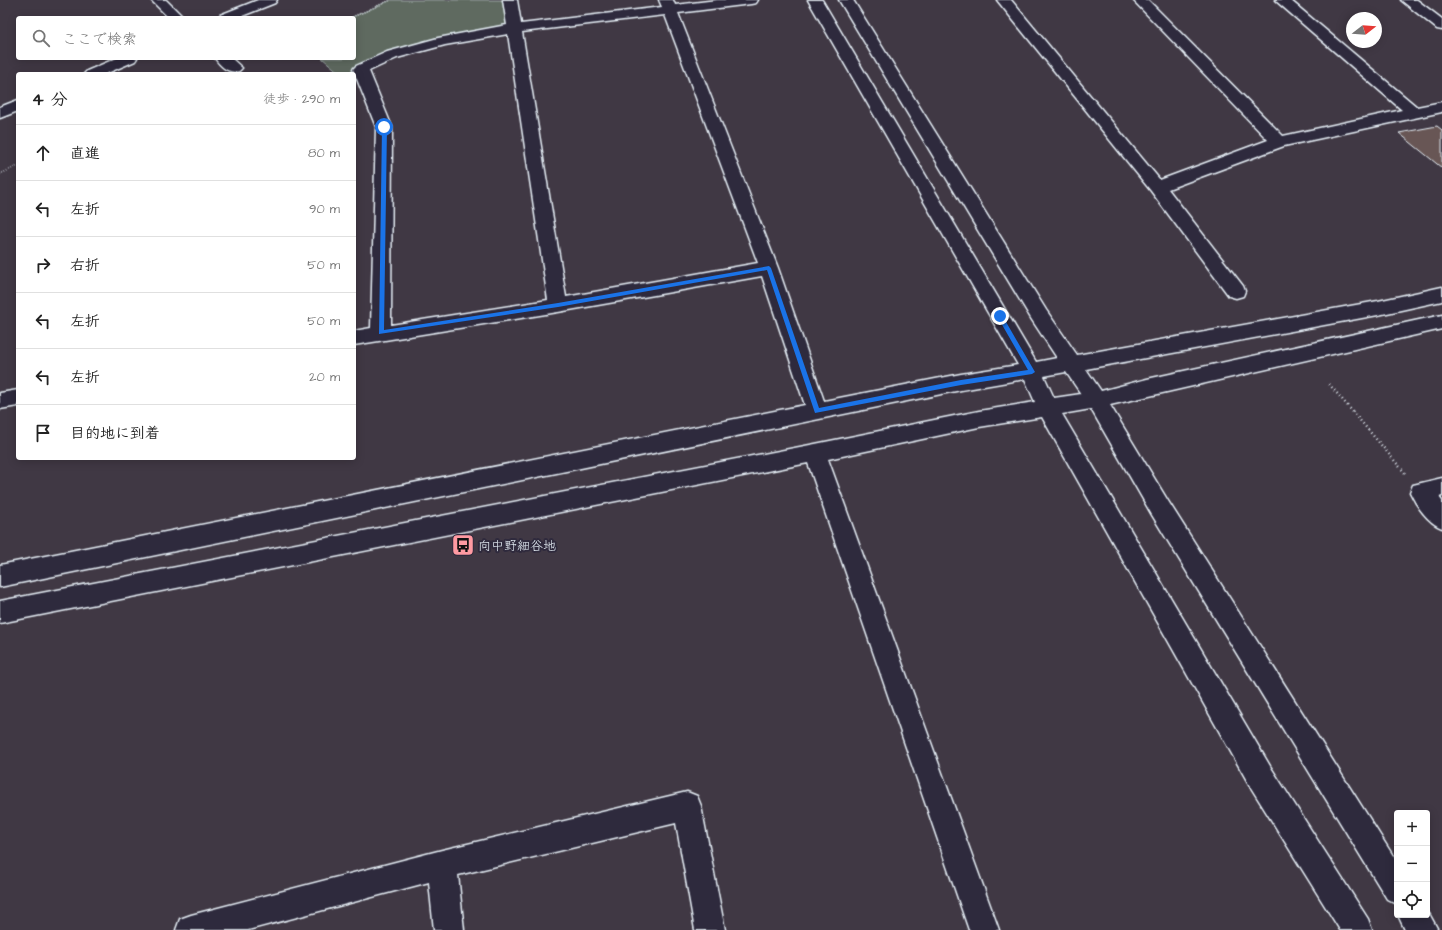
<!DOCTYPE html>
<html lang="ja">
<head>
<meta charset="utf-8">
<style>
	:root { --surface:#fff; --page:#f2f2f2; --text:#222; --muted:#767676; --line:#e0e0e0 }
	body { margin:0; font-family:"Architects Daughter","Klee One",sans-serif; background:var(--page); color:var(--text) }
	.controls { position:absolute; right:12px; bottom:12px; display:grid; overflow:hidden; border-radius:4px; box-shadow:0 2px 10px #0003 }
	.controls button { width:36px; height:36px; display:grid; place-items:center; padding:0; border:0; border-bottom:1px solid var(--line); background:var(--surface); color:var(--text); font:20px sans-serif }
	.compass { position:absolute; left:1346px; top:12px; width:36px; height:36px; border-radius:50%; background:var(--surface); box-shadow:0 2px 10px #0003; rotate:73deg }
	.stop { position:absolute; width:12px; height:12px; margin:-9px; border:3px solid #1a73e8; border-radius:50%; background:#fff }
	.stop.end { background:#1a73e8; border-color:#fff; box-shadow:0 1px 4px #0008 }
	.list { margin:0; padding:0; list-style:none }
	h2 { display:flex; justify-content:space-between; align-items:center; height:52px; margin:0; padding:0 16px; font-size:17px }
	h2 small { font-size:13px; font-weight:400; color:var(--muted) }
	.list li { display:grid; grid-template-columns:26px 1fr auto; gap:12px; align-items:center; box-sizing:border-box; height:56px; padding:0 16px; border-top:1px solid var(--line) }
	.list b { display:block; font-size:15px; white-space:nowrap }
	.list em { font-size:13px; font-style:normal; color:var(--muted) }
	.icon { flex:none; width:22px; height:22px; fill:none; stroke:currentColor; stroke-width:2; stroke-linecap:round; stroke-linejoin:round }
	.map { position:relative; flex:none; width:1442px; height:930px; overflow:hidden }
	.search { position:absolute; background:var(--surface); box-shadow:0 2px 10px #0003; left:16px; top:16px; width:340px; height:44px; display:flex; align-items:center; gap:10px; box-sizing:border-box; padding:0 14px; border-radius:4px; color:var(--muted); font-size:15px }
	.panel { position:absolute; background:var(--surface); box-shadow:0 2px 10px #0003; left:16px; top:72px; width:340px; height:388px; border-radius:4px }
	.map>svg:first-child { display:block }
	.green { fill:#5e6b61; stroke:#a3aeac }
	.building { fill:#675755; stroke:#e8f1f8 }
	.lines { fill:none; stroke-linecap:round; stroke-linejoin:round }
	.minor-casing { stroke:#e8f1f8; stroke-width:3 }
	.path-far1 { stroke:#e8f1f8; stroke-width:2; stroke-dasharray:0.5 2; stroke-linecap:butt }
	.path { stroke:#e8f1f8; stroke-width:2.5; stroke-dasharray:1 3; stroke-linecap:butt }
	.minor { fill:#2f2a3d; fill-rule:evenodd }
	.route { fill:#1a73e8 }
	.labels { text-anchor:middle; stroke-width:4; stroke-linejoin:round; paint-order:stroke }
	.poi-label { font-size:13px; fill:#e8f1f8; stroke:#2f2a3d; text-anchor:start }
</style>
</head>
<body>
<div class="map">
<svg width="1442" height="930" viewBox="0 0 1442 930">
	<rect width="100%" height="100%" fill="#403844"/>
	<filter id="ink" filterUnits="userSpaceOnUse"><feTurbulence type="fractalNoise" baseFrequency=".025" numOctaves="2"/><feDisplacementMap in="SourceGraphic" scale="8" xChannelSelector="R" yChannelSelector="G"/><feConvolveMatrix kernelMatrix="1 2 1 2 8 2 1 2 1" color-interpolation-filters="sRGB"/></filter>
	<g filter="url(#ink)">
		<path class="green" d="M391,0H510L515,29L392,55L349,74H341L322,58H354V18H350Z"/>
		<path class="building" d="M1437,126L1442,130V168L1399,133Z"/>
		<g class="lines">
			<g class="minor-casing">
				<path id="minor" d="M151,0H166L184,18H169Z
					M258,0H277L275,3L237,18H218L220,15Z
					M503,0H517L521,24L662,7L659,0H673L675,5L717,0H758L756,3L751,4L678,13L778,268L824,401L961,374L1018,365L808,0H822L1036,362L1057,358L1032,320L839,0H853L1046,310L1077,355L1378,301L1442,287V301L1378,315L1086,369L1101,391L1147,379L1442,315V329L1110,405L1168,501L1397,862V904L1387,899L1152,515L1091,409L1062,414L1270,766L1368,919L1372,930H1340L1250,786L1042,417L979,427L828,459L999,930H969L808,463L0,623V601L815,444L979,411L1035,402L1025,379L961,390L0,587V565L805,405L762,276L558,312L354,345V331L371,328L376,127L353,69L356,66L387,52L438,38L507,25ZM665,15L758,263L566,297L522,32ZM508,34L548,300L391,325L392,127L369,71L397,58L445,45ZM1066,372L1081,394L1054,398L1044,376Z
					M997,0H1011L1160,180L1268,140L1133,0H1148L1283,136L1402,110L1275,0H1290L1417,107L1442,102V112L1284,146L1168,189L1243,286L1245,291L1243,296L1236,298L1229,296L1151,191Z
					M1401,0H1417L1442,19V30L1437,29Z
					M117,58H137L135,61L105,74H84L87,71Z
					M215,58H231L242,68L239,71C229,74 220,66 215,58Z
					M18,100V111L0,118V107Z
					M18,390V406L0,409V393Z
					M1442,478V496L1439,497L1442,501V528C1428,523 1416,505 1410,492L1413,485Z
					M687,792L697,796L701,806L725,930H695L676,823L458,875L464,930H434L429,882L248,930H176L180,919L191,915L442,850Z
					M1427,910L1438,930H1405L1398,915H1427Z"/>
			</g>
			<path class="path-far1" d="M350,18L391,0
				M0,174L18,166"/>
			<path class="path" d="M1329,384L1405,473"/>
			<use href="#minor" class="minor"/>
		</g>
	</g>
	<path class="route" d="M384,126L387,127L384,330L558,303L769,266L771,268L819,408L961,380L1028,370L997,316L1000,314L1002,315L1035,372L1032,374L961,385L815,413L767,270L558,307L379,334L382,127Z"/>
	<defs>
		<g id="bus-square" transform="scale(1.15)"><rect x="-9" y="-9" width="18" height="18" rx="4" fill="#ff9aa2" stroke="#2f2a3d"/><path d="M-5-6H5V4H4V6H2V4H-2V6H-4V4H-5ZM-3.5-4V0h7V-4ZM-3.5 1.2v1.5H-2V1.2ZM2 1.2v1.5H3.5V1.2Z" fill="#111"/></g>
	</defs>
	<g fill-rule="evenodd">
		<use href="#bus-square" x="463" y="545"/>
	</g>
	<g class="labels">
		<g class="poi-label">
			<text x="478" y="550">向中野細谷地</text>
		</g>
	</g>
</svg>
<div class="controls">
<button>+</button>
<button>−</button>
<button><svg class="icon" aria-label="locate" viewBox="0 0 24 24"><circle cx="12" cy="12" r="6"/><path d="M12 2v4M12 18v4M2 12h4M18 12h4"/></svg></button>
</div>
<svg class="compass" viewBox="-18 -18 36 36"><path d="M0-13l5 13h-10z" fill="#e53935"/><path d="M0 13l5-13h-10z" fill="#767676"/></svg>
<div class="stop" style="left:384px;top:127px"></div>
<div class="stop end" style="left:1000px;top:316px"></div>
<div class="search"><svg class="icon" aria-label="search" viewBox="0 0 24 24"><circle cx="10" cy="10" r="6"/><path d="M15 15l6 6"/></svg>ここで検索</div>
<section class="panel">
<h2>4 分<small>徒歩 · 290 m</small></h2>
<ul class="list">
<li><svg class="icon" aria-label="ahead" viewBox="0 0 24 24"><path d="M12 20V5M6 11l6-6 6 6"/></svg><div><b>直進</b></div><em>80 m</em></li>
<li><svg class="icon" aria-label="left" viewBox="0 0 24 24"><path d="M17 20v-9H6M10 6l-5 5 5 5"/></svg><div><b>左折</b></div><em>90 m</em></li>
<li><svg class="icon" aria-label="right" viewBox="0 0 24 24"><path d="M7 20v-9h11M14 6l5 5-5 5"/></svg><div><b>右折</b></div><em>50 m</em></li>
<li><svg class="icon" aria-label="left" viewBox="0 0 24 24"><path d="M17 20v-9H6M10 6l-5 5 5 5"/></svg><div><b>左折</b></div><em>50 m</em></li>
<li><svg class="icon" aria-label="left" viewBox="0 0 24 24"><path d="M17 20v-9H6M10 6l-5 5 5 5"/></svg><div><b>左折</b></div><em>20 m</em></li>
<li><svg class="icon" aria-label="arrive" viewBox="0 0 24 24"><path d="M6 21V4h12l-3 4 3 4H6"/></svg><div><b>目的地に到着</b></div></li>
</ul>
</section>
</div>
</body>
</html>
